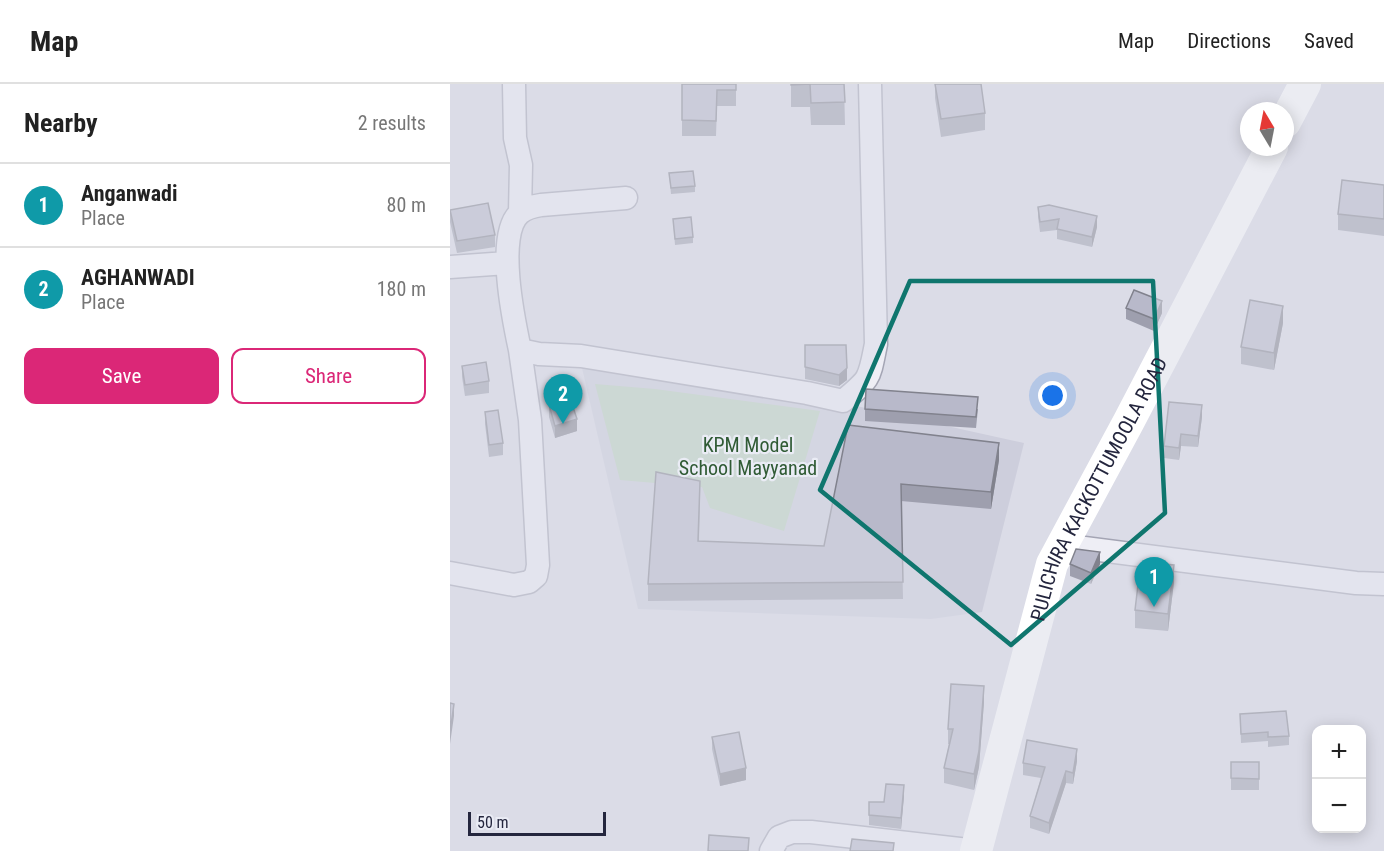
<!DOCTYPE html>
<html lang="en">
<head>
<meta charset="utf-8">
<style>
	:root { --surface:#fff; --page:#f6f6f6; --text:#222; --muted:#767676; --line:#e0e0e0; --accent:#db2777 }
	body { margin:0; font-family:"Roboto Condensed",sans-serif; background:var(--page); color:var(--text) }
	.controls { position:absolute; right:18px; bottom:18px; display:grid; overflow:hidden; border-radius:12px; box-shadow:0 3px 15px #0003 }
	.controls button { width:54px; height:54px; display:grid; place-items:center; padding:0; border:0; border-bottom:2px solid var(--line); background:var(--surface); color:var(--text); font:30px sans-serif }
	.compass { position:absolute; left:790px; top:18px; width:54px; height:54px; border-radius:50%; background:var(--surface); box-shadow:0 3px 15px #0003; rotate:350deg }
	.scale { position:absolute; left:18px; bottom:15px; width:138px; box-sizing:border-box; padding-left:6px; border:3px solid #24263e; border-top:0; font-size:16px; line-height:21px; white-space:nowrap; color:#24263e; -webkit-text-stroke:4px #eaecf5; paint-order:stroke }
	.you { position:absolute; left:603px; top:312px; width:21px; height:21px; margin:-15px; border:4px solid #fff; border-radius:50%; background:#1a73e8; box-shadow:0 0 0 9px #1a73e833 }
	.badge { display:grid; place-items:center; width:39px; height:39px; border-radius:50%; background:var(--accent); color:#fff; font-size:20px; font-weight:700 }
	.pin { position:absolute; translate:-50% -50px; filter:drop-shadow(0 2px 3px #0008) }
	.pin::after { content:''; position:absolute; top:32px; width:21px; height:18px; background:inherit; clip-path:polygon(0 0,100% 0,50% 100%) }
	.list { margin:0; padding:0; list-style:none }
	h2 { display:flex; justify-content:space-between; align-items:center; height:78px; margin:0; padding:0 24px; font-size:26px }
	h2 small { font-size:20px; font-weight:400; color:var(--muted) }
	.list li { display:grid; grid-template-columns:39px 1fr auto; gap:18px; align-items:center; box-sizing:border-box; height:84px; padding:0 24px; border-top:2px solid var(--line) }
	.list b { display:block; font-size:22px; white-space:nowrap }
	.list p { margin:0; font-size:20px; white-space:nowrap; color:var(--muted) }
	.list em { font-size:20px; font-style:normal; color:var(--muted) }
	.actions { display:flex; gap:12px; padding:18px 24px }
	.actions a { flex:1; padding:14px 0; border:2px solid var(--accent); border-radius:12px; text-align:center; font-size:21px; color:var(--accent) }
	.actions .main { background:var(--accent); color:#fff }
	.map { position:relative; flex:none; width:934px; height:767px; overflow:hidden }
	header { display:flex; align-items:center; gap:36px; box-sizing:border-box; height:84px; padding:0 30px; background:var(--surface); border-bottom:2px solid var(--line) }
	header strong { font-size:28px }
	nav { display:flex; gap:33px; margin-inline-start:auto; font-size:21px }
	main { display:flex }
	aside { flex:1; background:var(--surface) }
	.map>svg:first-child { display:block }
	.built { fill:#cdcedc }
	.park { fill:#bbd2bc }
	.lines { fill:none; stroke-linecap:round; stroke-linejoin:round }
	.minor-casing { stroke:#a4a5b4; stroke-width:25 }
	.minor { stroke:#eeeef5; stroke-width:22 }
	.secondary { stroke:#fff; stroke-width:32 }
	.wall { fill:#9e9fae }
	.shaded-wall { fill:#81828d }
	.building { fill:#b8b9ca; stroke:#81828d; stroke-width:1.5 }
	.marked { fill:none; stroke:#0f766e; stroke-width:4.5; stroke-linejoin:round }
	.labels { text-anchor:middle; stroke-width:4.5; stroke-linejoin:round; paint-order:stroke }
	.park-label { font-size:20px; fill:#305b35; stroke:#eaecf5 }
	.street-label { font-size:20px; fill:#24263e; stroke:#eaecf5 }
</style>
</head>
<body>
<header>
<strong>Map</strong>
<nav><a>Map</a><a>Directions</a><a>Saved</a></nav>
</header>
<main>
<aside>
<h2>Nearby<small>2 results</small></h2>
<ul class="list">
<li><span class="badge" style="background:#0f9aa8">1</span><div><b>Anganwadi</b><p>Place</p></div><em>80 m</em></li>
<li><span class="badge" style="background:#0f9aa8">2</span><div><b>AGHANWADI</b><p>Place</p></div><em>180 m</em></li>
</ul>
<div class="actions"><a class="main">Save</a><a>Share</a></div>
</aside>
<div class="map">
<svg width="934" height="767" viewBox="0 0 934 767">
	<rect width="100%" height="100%" fill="#dbdce7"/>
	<path class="built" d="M132,284L176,288L411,323L574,359L532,528L481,535L188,525Z"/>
	<path class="park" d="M145,300L205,305L370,327L334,447L260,424L252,403L170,396Z"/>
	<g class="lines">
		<g class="minor-casing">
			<path id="minor" d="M64,0L65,54L71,81L70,129
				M0,183L57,179
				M70,266C64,238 45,149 70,129C76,124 84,122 91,121L176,114
				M611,461L906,499L934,500
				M0,489L64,501L79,498L86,492L88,481L80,336L70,266L89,270L131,272L357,309L393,317C421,294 419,295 426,260L420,0
				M321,767L329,753L342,748H361L527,767"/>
		</g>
		<use href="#minor" class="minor"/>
		<g class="secondary">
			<path d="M835,38L855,0"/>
			<path id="s1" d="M526,767L602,480L679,337L822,63"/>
		</g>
	</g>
	<path class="wall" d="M232,0H286V22H267L266,52H232Z
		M341,0H394L395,41H361L360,23H341Z
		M485,0H531L535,29V46L491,53L485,14Z
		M219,89L245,102V108L221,110Z
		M934,101V152L888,146V130Z
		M588,123L647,143L642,163L607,155V146L590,148L588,133Z
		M0,126L45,151V163L7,169L0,138Z
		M223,135L243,153V159L225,161Z
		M676,224L712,229L704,247L676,235Z
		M833,239L824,286L791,280V263Z
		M355,261L397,296L389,302L355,295Z
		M12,282L39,297V309L15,312L12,293Z
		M99,321L127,347L105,354L99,333Z
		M415,325H528L526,344L415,337Z
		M35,328L53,359V371L39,373L35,340Z
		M752,333L748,363L731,362L729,376L714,374V362Z
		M398,341L549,376L541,425L451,417L453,515L198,517V500L250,414L249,457L374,462Z
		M620,480H650L641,500L620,492Z
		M704,486L724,498L718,547L685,544V526Z
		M534,618L529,683L524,706L494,699V684L499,660H498V645Z
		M790,630L839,652V661L818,663V657L791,659Z
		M262,653L296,696L270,702L262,665Z
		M627,677L623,700L616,699L599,750L580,744V732L591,694L573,691V679Z
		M781,678H809V706H781Z
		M454,712L451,745L419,741V718H434Z"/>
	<path class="shaded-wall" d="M647,132V143L642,163V153Z
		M712,217V229L704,247V235Z
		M833,222V239L824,286V269Z
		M397,284V296L389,302V291Z
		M752,321V333L748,363V352Z
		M127,335V347L105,354V342Z
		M731,350V362L729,376V364Z
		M549,359V376L541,425V408Z
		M650,468V480L641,500V489Z
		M724,481V498L718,547V530Z
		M534,602V618L529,683L524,706V690Z
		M4,620V632L0,660V648Z
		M627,665V677L623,700V689Z
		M296,684V696L270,702V690Z
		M616,687V699L599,750V739Z
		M454,701V712L451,745V734Z"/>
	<path class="building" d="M232,0H286V6H267L266,37L232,36Z
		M341,0H394L395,18L361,19L360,0L341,1Z
		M485,0H531L535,29L491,35Z
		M243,87L245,102L221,104L219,89Z
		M892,96L934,101V135L888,130Z
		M38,119L45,151L7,157L0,126Z
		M599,121L647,132L642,153L607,145L609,135L590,138L588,123Z
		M241,133L243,153L225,155L223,135Z
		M684,206L712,217L704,235L676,224Z
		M800,216L833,222L824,269L791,263Z
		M355,261H396L397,284L389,291L355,283Z
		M36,278L39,297L15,301L12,282Z
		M416,305L528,313L526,333L415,325Z
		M120,314L127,335L105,342L99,321Z
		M719,318L752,321L748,352L731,350L729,364L714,362Z
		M48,326L53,359L39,361L35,328Z
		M398,341L549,359L541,408L451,400L453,498L198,500L206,388L250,397L248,457L374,462Z
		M626,465L650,468L641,489L620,480Z
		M704,479L724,481L718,530L685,526L690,484L704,486Z
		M501,600L534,602L529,667L524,690L494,684L503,645H498Z
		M0,619L4,620L0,648Z
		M836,627L839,652L818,653V648L791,650L790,630Z
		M289,648L296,684L270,690L262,653Z
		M577,656L627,665L623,689L616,687L599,739L580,732L595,683L573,679Z
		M781,678H809V695L781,694Z
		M436,700L454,701L451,734L419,731V718H434Z
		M259,751L299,754L298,767H258Z
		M402,755L444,759L443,767H400Z"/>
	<path d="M0 0H934V767H0ZM460,197H703L715,429L561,561L370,406Z" fill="#dbdce7" fill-opacity=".55" fill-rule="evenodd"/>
	<path class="marked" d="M460,197H703L715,429L561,561L370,406Z"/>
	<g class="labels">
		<g class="park-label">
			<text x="298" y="368">KPM Model<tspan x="298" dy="23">School Mayyanad</tspan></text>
		</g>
		<g class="street-label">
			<text dy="7" stroke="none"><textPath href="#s1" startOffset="384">PULICHIRA KACKOTTUMOOLA ROAD</textPath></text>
		</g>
	</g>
</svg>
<div class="controls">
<button>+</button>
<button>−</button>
</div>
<svg class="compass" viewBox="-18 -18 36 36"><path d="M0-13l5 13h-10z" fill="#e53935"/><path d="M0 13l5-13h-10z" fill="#767676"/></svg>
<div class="scale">50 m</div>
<div class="you"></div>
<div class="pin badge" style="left:704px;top:523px;background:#0f9aa8">1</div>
<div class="pin badge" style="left:113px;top:340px;background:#0f9aa8">2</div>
</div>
</main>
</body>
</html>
